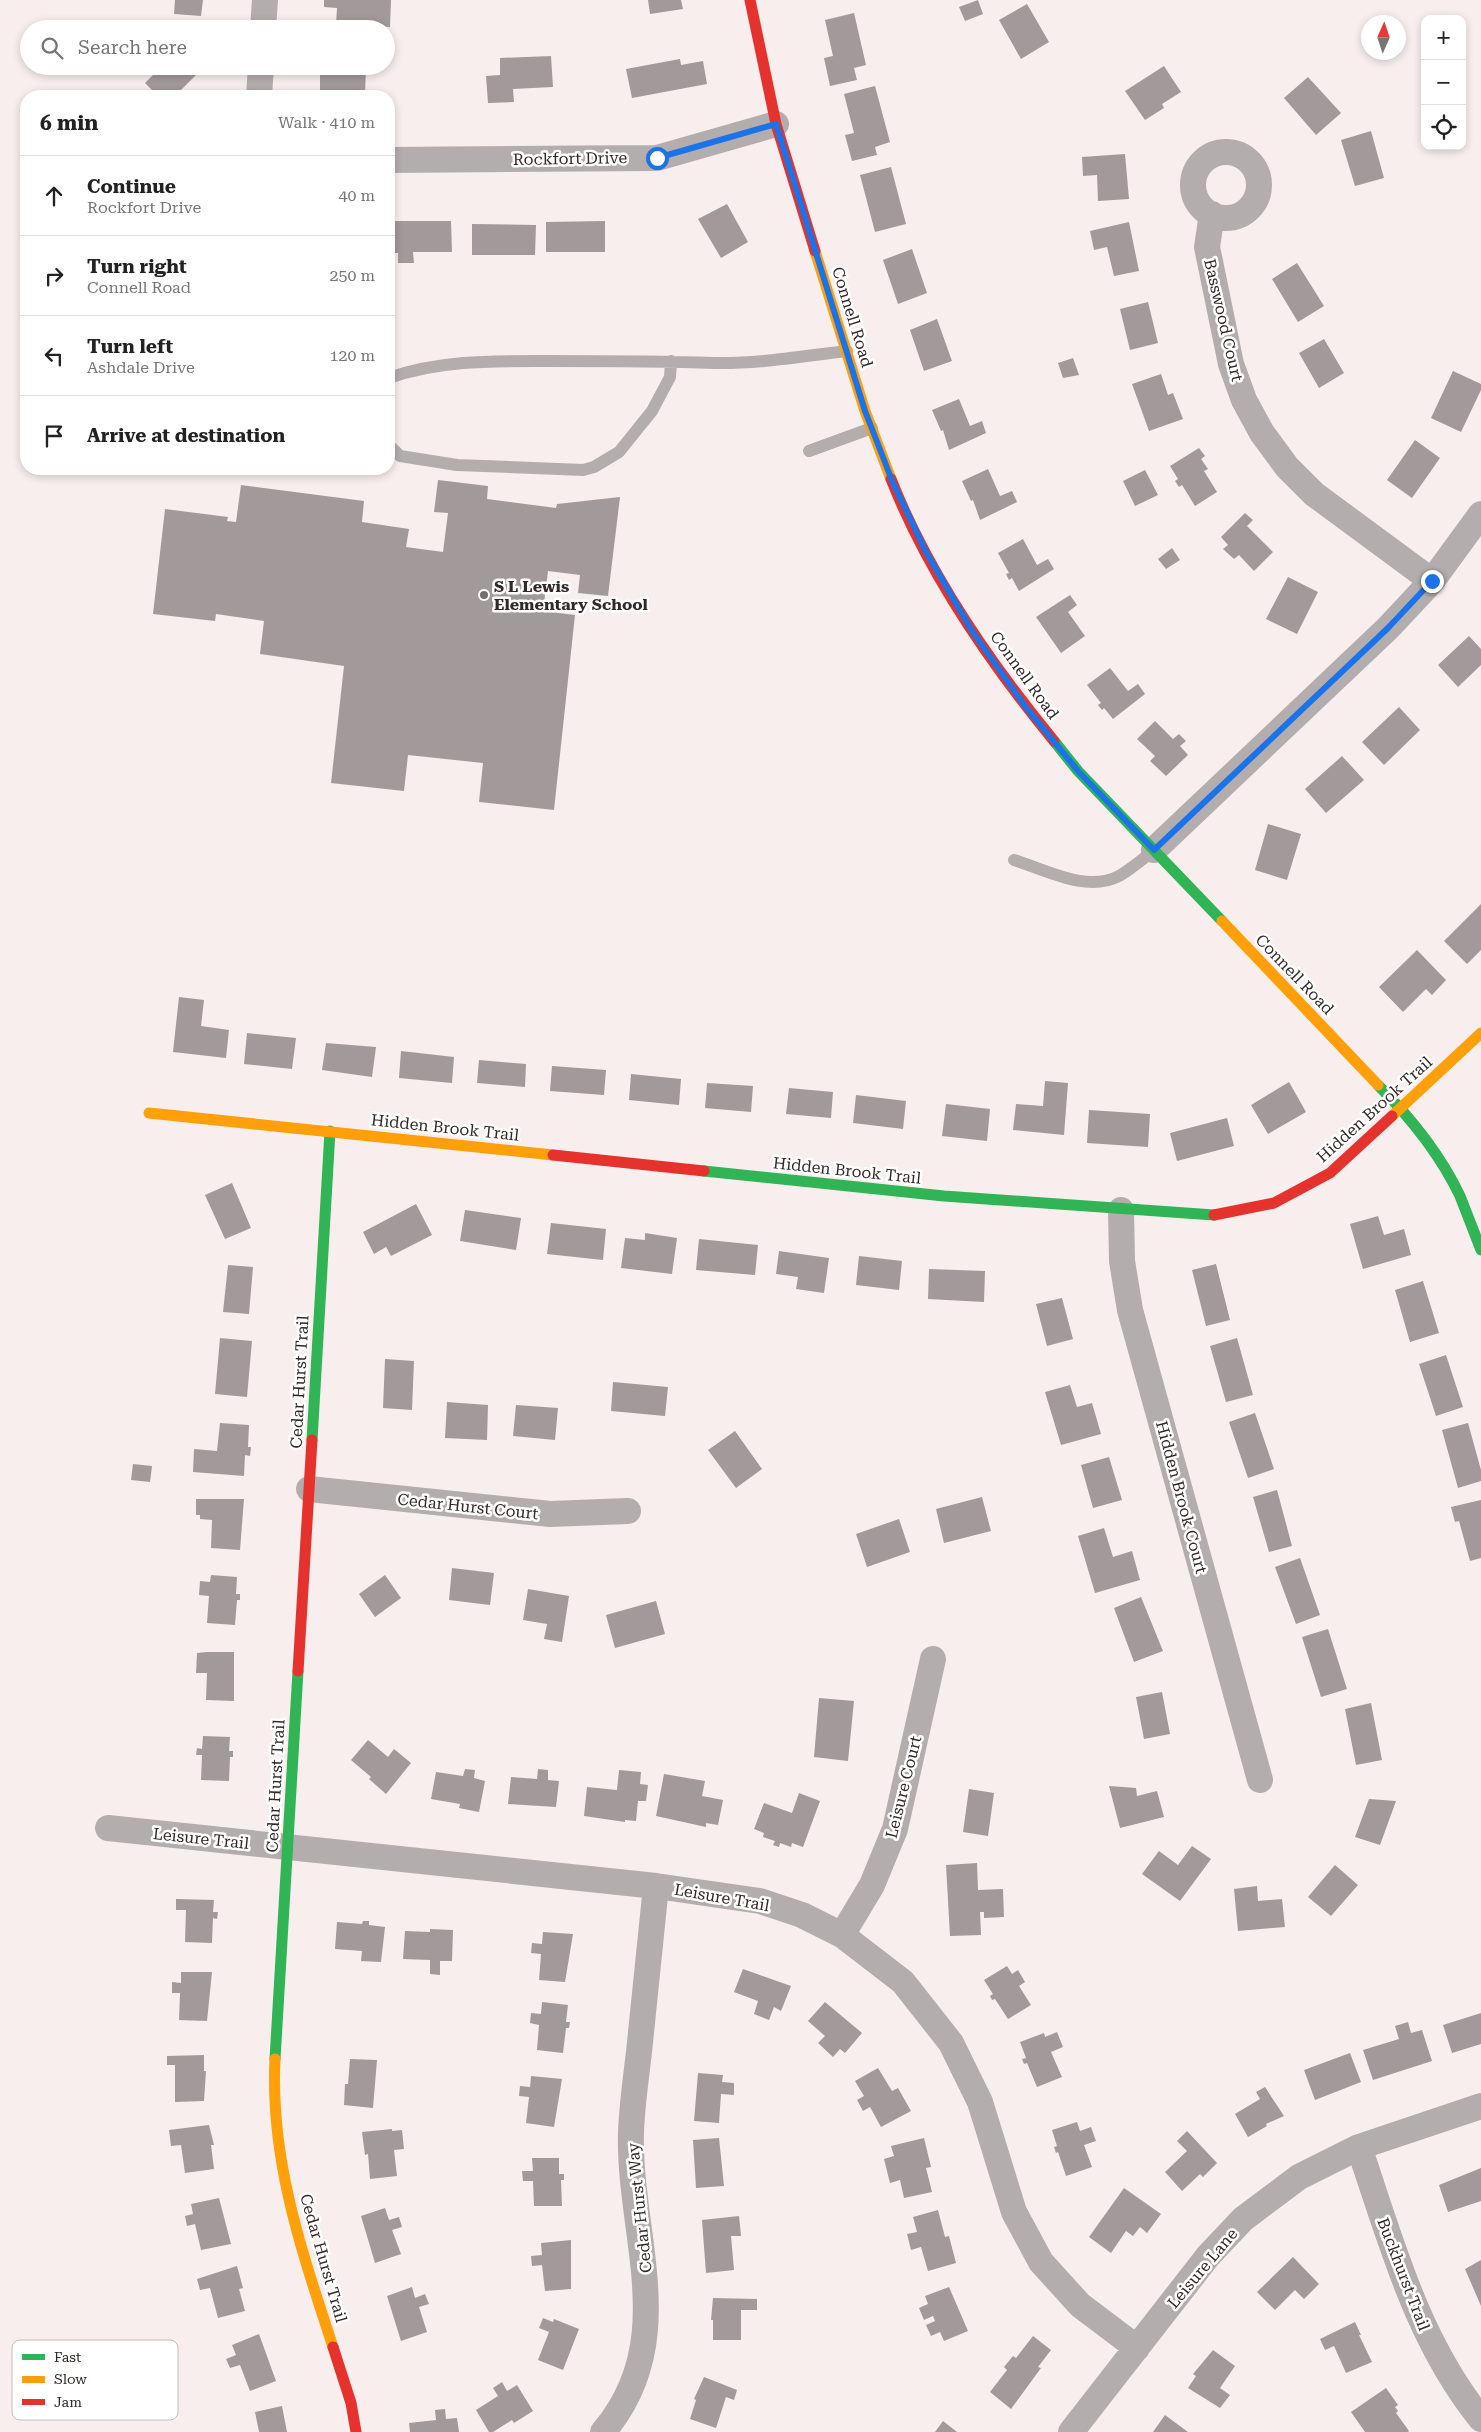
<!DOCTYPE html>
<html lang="en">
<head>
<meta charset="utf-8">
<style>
	:root { --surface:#fff; --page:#f2f2f2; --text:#222; --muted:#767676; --line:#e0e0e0 }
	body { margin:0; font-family:"Roboto Serif",serif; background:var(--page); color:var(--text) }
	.controls { position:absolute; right:15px; top:15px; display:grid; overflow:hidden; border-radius:10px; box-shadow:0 2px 8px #0003 }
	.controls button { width:45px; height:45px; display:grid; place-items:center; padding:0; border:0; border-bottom:1px solid var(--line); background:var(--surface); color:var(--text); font:25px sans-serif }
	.compass { position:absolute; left:1361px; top:15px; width:45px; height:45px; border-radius:50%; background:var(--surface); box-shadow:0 2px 8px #0003; rotate:3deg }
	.stop { position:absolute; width:15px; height:15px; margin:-11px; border:4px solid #1a73e8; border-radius:50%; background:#fff }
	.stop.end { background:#1a73e8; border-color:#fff; box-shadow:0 1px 5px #0008 }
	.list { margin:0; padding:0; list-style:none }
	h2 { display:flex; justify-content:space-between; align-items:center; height:65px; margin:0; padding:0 20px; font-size:21px }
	h2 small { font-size:16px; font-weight:400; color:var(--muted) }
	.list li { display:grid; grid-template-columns:32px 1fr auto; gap:15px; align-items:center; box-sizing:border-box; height:80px; padding:0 20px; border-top:1px solid var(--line) }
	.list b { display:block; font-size:19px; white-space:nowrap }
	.list p { margin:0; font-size:16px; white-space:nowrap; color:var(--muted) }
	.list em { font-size:16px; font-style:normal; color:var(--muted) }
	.icon { flex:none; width:28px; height:28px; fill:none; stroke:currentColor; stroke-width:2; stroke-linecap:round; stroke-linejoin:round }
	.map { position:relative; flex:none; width:1481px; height:2432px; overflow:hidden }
	.search { position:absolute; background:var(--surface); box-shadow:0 2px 8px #0003; left:20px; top:20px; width:375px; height:55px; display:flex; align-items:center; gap:12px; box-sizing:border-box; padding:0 18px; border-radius:28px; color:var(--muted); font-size:19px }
	.panel { position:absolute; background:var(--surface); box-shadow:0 2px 8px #0003; left:20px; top:90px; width:375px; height:385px; border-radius:20px }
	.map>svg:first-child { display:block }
	.building { fill:#a2999b }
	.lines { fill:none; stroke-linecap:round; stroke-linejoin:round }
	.lane { stroke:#b3aead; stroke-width:12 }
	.street { stroke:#b3aead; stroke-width:26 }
	.fast { stroke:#30b455; stroke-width:11 }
	.slow { stroke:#ff9f0a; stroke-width:11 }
	.jam { stroke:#e5322d; stroke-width:11 }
	.route { stroke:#1a73e8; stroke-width:6 }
	.poi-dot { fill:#786d6d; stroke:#fff; stroke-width:2 }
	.labels { text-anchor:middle; stroke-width:5; stroke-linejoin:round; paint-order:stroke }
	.street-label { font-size:16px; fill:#332728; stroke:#fff }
	.poi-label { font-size:16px; font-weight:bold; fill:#332728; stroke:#fff; text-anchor:start }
	.key { fill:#fff; stroke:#c2bebe; stroke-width:1 }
	.key-label { font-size:14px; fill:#332728 }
</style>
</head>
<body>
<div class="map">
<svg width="1481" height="2432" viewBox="0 0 1481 2432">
	<rect width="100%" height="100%" fill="#f8eeee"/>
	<path class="building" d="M175,0H203L201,16L174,14Z
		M324,0H391L390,27L336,24L337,8L324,7Z
		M648,0H681L683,9L650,14Z
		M978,0L983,14L965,21L959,7Z
		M1027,4L1049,42L1021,59L999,20Z
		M854,13L866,65L854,68L857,80L830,86L824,58L833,56L825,20Z
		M551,56L553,87L513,89L514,102L488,103L486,76L500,75V58Z
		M680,59L681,65L703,61L707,84L632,98L626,69Z
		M162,66H198L201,70L175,96H158L145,83Z
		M320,66H366L365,96H320Z
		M1164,66L1181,92L1162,104L1164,108L1145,120L1125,91Z
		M1308,77L1341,113L1316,135L1284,98Z
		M875,86L890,142L875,147L877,155L852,161L845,135L854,133L844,94Z
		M1371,131L1384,178L1355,186L1341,140Z
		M1125,154L1129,199L1098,201L1097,175L1083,176L1082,157Z
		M891,167L906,224L875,232L860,175Z
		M727,204L748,242L721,258L698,219Z
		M389,221H451L452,252H413L414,263H398V253H389Z
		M605,221V252H546V222Z
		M1129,222L1139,271L1114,276L1107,247L1094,250L1090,231Z
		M472,224L536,225L535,255H472Z
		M912,249L927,293L898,304L883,260Z
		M1297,263L1324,306L1298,322L1272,279Z
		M1148,302L1158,343L1130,350L1120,309Z
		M937,319L952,361L924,371L910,330Z
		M1324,339L1344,373L1319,388L1299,353Z
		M1073,358L1079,375L1063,378L1058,363Z
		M1453,371L1481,384V390L1461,432L1431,418Z
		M1161,374L1168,395L1173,393L1183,419L1149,431L1132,384Z
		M959,399L970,426L982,421L986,433L949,450L943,430L941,431L932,410Z
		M1415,440L1440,458L1412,498L1387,480Z
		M1199,448L1205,456L1201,459L1208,469L1204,471L1217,492L1195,506L1182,485L1179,487L1175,481L1178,479L1170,466Z
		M988,469L1000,496L1012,491L1017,502L980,520L973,500L971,501L962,481Z
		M1145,470L1158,495L1135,506L1123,481Z
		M438,480L488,486L487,499L556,508L557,504L620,497L608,596L578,593L580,575L548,571L543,611L575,615L554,810L479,802L483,763L408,755L404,791L331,783L344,666L260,654L264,621L216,614L215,621L153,614L165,509L228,517L227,521L236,522L241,485L364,501L362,522L409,529L406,547L443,552L448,513L434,512Z
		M1245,513L1253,520L1247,526L1273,552L1254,571L1239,555L1234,559L1223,549L1228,545L1221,537Z
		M1023,539L1037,565L1048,559L1054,569L1019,591L1012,578L1009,580L1006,574L1009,573L998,553Z
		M1172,548L1180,560L1166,569L1158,559Z
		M1288,577L1318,592L1297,634L1266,619Z
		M1070,595L1077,605L1068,612L1085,636L1061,653L1036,617Z
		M1469,636L1481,649V665L1458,687L1438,665Z
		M1110,668L1128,691L1138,684L1145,694L1113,719L1104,708L1102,710L1098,705L1101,703L1087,685Z
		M1399,707L1420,730L1384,765L1362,742Z
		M1155,721L1173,739L1179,734L1186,741L1180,746L1188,755L1166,776L1150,761L1155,756L1137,739Z
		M1342,756L1364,780L1326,813L1305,789Z
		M1268,824L1301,834L1287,880L1255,870Z
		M1481,904V950L1467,964L1444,941Z
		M1417,950L1446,980L1432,995L1426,989L1403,1012L1379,987Z
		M179,997L204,1000L201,1026L229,1030L226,1058L173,1052Z
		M247,1033L296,1038L292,1069L244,1064Z
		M326,1043L376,1047L372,1077L322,1070Z
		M401,1051L454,1057L452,1083L399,1078Z
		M479,1060L526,1064L525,1087L477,1083Z
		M552,1066L606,1070L604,1095L550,1091Z
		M631,1074L681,1079L679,1105L629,1100Z
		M1045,1081L1068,1083L1064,1135L1013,1130L1016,1104L1043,1106Z
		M1289,1082L1306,1112L1268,1134L1251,1105Z
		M707,1083L753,1086L751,1112L705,1108Z
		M789,1088L833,1092L831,1118L786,1114Z
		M856,1095L906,1101L903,1129L853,1123Z
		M946,1104L990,1109L987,1141L942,1136Z
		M1089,1110L1150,1114L1148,1147L1087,1143Z
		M1227,1118L1234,1146L1177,1161L1170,1133Z
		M232,1183L251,1228L225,1239L205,1195Z
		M416,1204L432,1235L391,1256L386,1247L374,1254L363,1232Z
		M465,1210L521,1218L516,1250L460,1241Z
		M1378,1216L1384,1235L1404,1229L1411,1255L1363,1269L1350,1224Z
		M551,1223L606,1229L603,1260L547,1254Z
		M645,1233L677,1238L672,1274L621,1268L625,1238L645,1240Z
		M699,1239L758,1245L755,1275L696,1270Z
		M779,1251L829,1258L824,1293L796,1289L798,1277L776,1274Z
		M859,1256L902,1261L899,1290L856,1285Z
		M1216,1264L1230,1320L1206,1326L1192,1270Z
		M228,1265L253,1267L249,1314L223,1312Z
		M929,1269L985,1271L984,1302L928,1299Z
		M1423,1281L1439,1333L1410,1342L1395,1290Z
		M1062,1298L1073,1339L1047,1346L1036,1304Z
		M220,1338L252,1341L247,1397L215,1394Z
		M1237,1338L1253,1395L1226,1402L1210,1346Z
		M1446,1355L1463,1407L1436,1416L1419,1364Z
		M385,1359L414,1361L412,1410L383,1408Z
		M613,1382L668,1387L665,1416L611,1411Z
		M1070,1385L1077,1407L1092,1403L1101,1434L1061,1445L1045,1392Z
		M447,1402L488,1405L487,1440L445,1438Z
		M516,1405L558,1408L555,1440L513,1436Z
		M1255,1413L1274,1469L1248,1478L1229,1422Z
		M220,1423L249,1425L248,1447H251L250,1456L245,1455L244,1476L193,1472L194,1449L217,1451Z
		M1468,1423L1481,1470V1481L1458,1488L1442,1430Z
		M735,1431L762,1469L736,1488L708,1450Z
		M1109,1457L1122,1500L1093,1508L1081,1465Z
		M133,1464L152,1466L150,1482L131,1480Z
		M1277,1490L1292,1546L1269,1552L1253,1497Z
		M982,1497L991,1531L944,1543L936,1509Z
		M196,1499H244L240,1550L211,1548L212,1520L200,1519V1515H196Z
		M1481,1500V1558L1470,1561L1459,1521L1455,1522L1451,1507Z
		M899,1519L910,1552L867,1567L856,1534Z
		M1104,1528L1113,1557L1132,1551L1140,1580L1095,1593L1078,1536Z
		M1300,1558L1320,1615L1296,1624L1275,1567Z
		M452,1568L494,1573L490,1605L449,1600Z
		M211,1575L237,1577L236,1594H240V1600H237L235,1625L207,1623L209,1596L199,1595L200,1581L210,1582Z
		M385,1575L401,1598L375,1617L359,1594Z
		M528,1589L569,1596L562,1642L544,1639L547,1624L523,1620Z
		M1141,1597L1163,1651L1134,1662L1114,1608Z
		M656,1601L665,1634L615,1648L606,1615Z
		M1328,1629L1347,1689L1321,1697L1302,1637Z
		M207,1652H234V1701L206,1700L207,1673H196L197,1653Z
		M1162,1692L1170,1734L1144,1739L1136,1697Z
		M819,1698L854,1701L848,1761L814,1757Z
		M1371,1703L1382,1760L1356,1765L1345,1709Z
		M203,1736L230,1737L229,1751H233V1757H230L229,1781L201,1780L202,1755H196L197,1748L202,1749Z
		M368,1740L388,1757L394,1749L411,1763L386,1794L369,1779L371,1777L351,1760Z
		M465,1769L475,1770L474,1778L485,1781L479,1812L459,1808L460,1804L431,1799L436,1772L463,1776Z
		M538,1769L548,1770V1780L559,1781L556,1807L508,1804L511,1777L537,1779Z
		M619,1770L641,1772L640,1784L648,1785L646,1801H638L636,1821L625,1820V1822L584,1816L587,1787L617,1790Z
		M664,1774L705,1781L702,1796L723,1800L718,1825L706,1823V1827L656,1816Z
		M1109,1786L1136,1788L1137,1796L1157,1791L1164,1817L1120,1828Z
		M969,1789L994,1793L988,1836L963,1832Z
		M799,1793L820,1801L803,1847L792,1843L791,1847L780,1843L779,1847L773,1845L775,1841L763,1837L764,1833L754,1829L764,1803L792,1813Z
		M1369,1799L1396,1801L1380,1845L1355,1837Z
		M1192,1846L1211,1859L1180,1901L1142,1874L1159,1851L1178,1865Z
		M977,1863L978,1890L1003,1889L1004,1917L984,1918V1912H980L981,1935L950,1936L946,1865Z
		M1335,1865L1358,1885L1331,1916L1308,1897Z
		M1257,1886L1258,1901L1282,1899L1285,1927L1238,1931L1234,1889Z
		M176,1899L214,1900L213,1912H218L217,1919L213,1918L212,1943L185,1942L186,1910H176Z
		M363,1921H369V1925L385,1927L381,1962L361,1961L362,1951L335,1949L337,1922L362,1924Z
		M430,1929L453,1930L452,1961H440V1975L430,1974V1960L403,1959L405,1931L430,1932Z
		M543,1932L573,1934L565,1982L539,1980L541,1954L531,1953L532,1943L542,1944Z
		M1007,1966L1012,1974L1018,1970L1025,1982L1019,1986L1031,2005L1008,2019L995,1999L992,2000L990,1996L993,1994L984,1980Z
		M743,1969L791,1986L781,2011L774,2007L769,2020L754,2014L758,2001L734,1992Z
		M181,1972H212L207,2021L179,2020L180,1993H172V1982L181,1983Z
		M542,2002L568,2005L566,2022H570L569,2028H566L563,2053L537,2050L539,2025L530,2023L531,2013L541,2014Z
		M825,2002L862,2033L845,2053L840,2049L833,2057L818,2043L825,2036L808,2021Z
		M1481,2013V2044L1452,2053L1443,2025Z
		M1408,2022L1411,2033L1422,2030L1432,2061L1373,2080L1363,2050L1399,2039L1395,2026Z
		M1057,2032L1063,2047L1051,2052L1062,2077L1037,2087L1027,2063L1024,2064L1022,2059L1026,2058L1020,2042L1044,2033L1045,2037Z
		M1350,2053L1361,2082L1315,2100L1304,2070Z
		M204,2055V2071H206L204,2101L175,2102V2065H167V2056Z
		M350,2059L377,2060L373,2108L344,2105L345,2084H348Z
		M878,2068L892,2091L898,2088L911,2111L881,2127L870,2107L863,2111L857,2100L864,2096L855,2081Z
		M698,2073L723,2075L722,2082L734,2083V2095L721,2094L719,2123L694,2121Z
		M531,2076L562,2079L554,2127L526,2123L529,2097L519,2096L520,2086L530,2087Z
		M1265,2087L1284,2116L1266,2124L1267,2126L1248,2137L1235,2114L1260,2099L1256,2092Z
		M1077,2122L1080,2131L1091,2127L1096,2141L1084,2145L1092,2167L1066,2176L1058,2152L1056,2153L1054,2147L1057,2146L1052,2130Z
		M209,2125L214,2145H211L214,2169L185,2173L181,2145L171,2146L169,2130Z
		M392,2129V2131L402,2130L404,2149L394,2150L397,2176L370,2179L368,2154L365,2155L362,2132Z
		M1187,2131L1217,2163L1203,2177L1200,2174L1182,2191L1165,2172L1187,2151L1177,2141Z
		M719,2138L724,2186L696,2188L693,2140Z
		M924,2138L931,2167L926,2168L932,2192L904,2198L900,2180L890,2183L884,2159L894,2156L891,2146Z
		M532,2158H559V2174H564V2180H561L562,2206H534L533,2181H523L522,2171H533Z
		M1481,2168V2201L1448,2212L1439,2185Z
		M1124,2188L1161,2214L1147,2233L1140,2227L1133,2236L1126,2231L1111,2253L1089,2237Z
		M219,2198L231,2244L201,2250L195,2224L187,2226L185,2216L193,2214L191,2204Z
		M385,2208L389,2220L399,2217L402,2227L392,2230L401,2254L375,2263L361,2216Z
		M938,2210L945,2237L949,2236L956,2263L928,2271L921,2247L911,2250L907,2234L917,2232L913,2217Z
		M739,2216L741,2236H731L734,2270L706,2273L702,2220Z
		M571,2240V2289L545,2291L542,2265L532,2266L531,2256L542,2255L541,2243Z
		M1293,2257L1319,2284L1304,2299L1295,2290L1275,2310L1257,2292Z
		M1481,2260V2306L1465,2269Z
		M237,2266L243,2288L239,2289L245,2311L218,2318L210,2288L200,2290L197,2279Z
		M412,2287L415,2298L425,2294L429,2304L419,2307L427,2332L401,2341L387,2296Z
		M949,2287L968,2331L944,2341L940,2332L931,2336L926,2325L935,2321L933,2316L924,2320L919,2308L928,2304L925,2296Z
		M713,2298L757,2299V2310H741V2340H713V2320H711Z
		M543,2318L553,2322L554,2319L579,2329L563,2370L538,2360L549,2332L539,2328Z
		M1355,2322L1361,2335H1359L1372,2362L1346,2373L1334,2346L1325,2350L1320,2339Z
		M259,2334L276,2381L250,2391L240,2365L230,2368L226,2359L236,2355L232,2345Z
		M1033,2336L1051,2350L1038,2367L1041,2368L1011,2409L990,2392L1007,2370L1004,2367L1013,2356L1016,2358Z
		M1213,2350L1235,2366L1220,2388L1230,2395L1220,2408L1188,2388L1196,2376L1193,2374Z
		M704,2377L737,2390L734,2400L726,2397L716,2428L690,2419L696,2400L694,2399Z
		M502,2382L507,2391L517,2385L533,2411L514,2423L512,2420L493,2432H489L476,2410L498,2396L493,2388Z
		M1386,2388L1398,2405L1395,2407L1398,2411L1396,2413L1409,2431L1408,2432H1365L1351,2412Z
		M282,2406L287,2432H259L255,2412Z
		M445,2409L446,2419L457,2418L459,2432H410L409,2423L436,2420L435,2410Z
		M1165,2415L1188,2432H1153Z
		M943,2421L957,2432H935Z"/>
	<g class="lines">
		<path class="lane" d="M389,378C440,360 493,361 547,361C603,361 658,361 714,363C758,364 803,356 847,351
			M389,445L400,456L457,465L583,470L594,467L619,452L652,411L670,377L671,361
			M809,451L872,428
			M1014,860C1046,870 1087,893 1119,876C1131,869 1143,859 1154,850"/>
		<path class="street" d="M263,29L265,0
			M259,96L261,66
			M1193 185a33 33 0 1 1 66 0a33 33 0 1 1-66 0Z
			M389,160L657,158L776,124
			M1212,214L1207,247L1231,364L1244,400L1262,433L1287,467L1314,494L1432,581
			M1154,850L1388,628L1432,581L1481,514
			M1121,1210L1122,1261L1130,1310L1260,1780
			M309,1489L550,1514L628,1511
			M108,1828L656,1886L760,1901L802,1915L842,1935L903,1982L951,2043L980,2102L1014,2212L1041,2262L1080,2305L1137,2348
			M842,1935L872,1885L895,1829L933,1659
			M1359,2147C1391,2241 1417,2340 1481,2419
			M603,2432C681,2341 628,2235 631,2132C632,2105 636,2078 639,2052C645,1997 650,1941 656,1886
			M1071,2432L1208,2256L1243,2219L1299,2177L1359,2147L1481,2106"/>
		<path class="fast" d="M1054,741L1078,771L1222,921
			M1378,1085C1410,1117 1440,1154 1460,1196C1467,1214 1474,1232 1481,1250
			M704,1171L944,1196L1214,1215
			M312,1440L330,1131
			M275,2059L298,1671"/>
		<path class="slow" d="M815,251L865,411L891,479
			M1222,921L1378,1085
			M149,1113L553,1155
			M1392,1116L1481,1033
			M275,2059C270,2161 302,2252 333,2347"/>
		<path class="jam" d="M750,0L776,124L815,251
			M891,479C928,573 990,663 1054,741
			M553,1155L704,1171
			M1214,1215L1274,1203L1330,1173L1392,1116
			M298,1671L312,1440
			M333,2347L351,2403L356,2432"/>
	</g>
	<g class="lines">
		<path class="route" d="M657,158L776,124L865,411L893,483L926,552L972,631L1025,706L1078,771L1154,850L1388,628L1432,581"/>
	</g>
	<circle class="poi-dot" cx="484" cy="595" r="5"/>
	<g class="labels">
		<g class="street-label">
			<text transform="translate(570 158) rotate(-1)" y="6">Rockfort Drive</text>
			<text transform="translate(853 317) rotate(73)" y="6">Connell Road</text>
			<text transform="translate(1224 320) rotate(77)" y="6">Basswood Court</text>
			<text transform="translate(1025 675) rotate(54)" y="6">Connell Road</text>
			<text transform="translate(1295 974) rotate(46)" y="6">Connell Road</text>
			<text transform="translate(1374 1109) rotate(-42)" y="6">Hidden Brook Trail</text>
			<text transform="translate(445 1127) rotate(6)" y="6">Hidden Brook Trail</text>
			<text transform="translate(847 1170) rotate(6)" y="6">Hidden Brook Trail</text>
			<text transform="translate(299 1382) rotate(-87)" y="6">Cedar Hurst Trail</text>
			<text transform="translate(1182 1497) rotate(75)" y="6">Hidden Brook Court</text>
			<text transform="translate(468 1506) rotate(6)" y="6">Cedar Hurst Court</text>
			<text transform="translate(275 1786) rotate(-87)" y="6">Cedar Hurst Trail</text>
			<text transform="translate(903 1787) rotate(-76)" y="6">Leisure Court</text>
			<text transform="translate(201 1838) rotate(6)" y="6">Leisure Trail</text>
			<text transform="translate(722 1897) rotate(10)" y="6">Leisure Trail</text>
			<text transform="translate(639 2208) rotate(-96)" y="6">Cedar Hurst Way</text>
			<text transform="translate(324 2258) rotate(74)" y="6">Cedar Hurst Trail</text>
			<text transform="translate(1202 2268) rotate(-50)" y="6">Leisure Lane</text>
			<text transform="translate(1404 2274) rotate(69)" y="6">Buckhurst Trail</text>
		</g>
		<g class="poi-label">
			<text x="494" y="592">S L Lewis<tspan x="494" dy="18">Elementary School</tspan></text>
		</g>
	</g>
	<rect x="12" y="2340" width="166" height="80" rx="8" class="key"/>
	<rect x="22" y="2354" width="23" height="6" fill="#30b455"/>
	<rect x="22" y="2376" width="23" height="7" fill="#ff9f0a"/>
	<rect x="22" y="2399" width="23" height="6" fill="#e5322d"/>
	<g class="key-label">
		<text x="54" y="2362">Fast</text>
		<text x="54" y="2384">Slow</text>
		<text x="54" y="2407">Jam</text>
	</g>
</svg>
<div class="controls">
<button>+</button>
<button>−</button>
<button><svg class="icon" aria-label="locate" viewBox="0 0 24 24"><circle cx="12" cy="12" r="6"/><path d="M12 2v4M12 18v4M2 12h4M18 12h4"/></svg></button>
</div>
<svg class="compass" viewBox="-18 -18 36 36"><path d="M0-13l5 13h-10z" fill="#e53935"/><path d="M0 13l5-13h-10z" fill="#767676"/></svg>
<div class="stop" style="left:657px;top:158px"></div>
<div class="stop end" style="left:1432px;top:581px"></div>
<div class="search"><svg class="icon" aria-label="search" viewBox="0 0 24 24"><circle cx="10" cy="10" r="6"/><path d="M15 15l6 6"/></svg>Search here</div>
<section class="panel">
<h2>6 min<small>Walk · 410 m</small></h2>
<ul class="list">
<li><svg class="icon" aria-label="ahead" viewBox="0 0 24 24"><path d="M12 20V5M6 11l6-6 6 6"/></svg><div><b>Continue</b><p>Rockfort Drive</p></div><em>40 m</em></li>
<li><svg class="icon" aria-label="right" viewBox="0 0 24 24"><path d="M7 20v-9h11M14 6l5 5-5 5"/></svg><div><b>Turn right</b><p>Connell Road</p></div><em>250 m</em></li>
<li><svg class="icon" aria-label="left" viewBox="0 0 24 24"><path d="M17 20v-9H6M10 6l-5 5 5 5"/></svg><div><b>Turn left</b><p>Ashdale Drive</p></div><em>120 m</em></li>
<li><svg class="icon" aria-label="arrive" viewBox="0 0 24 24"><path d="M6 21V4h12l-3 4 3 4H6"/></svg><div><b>Arrive at destination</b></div></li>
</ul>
</section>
</div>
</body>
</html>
